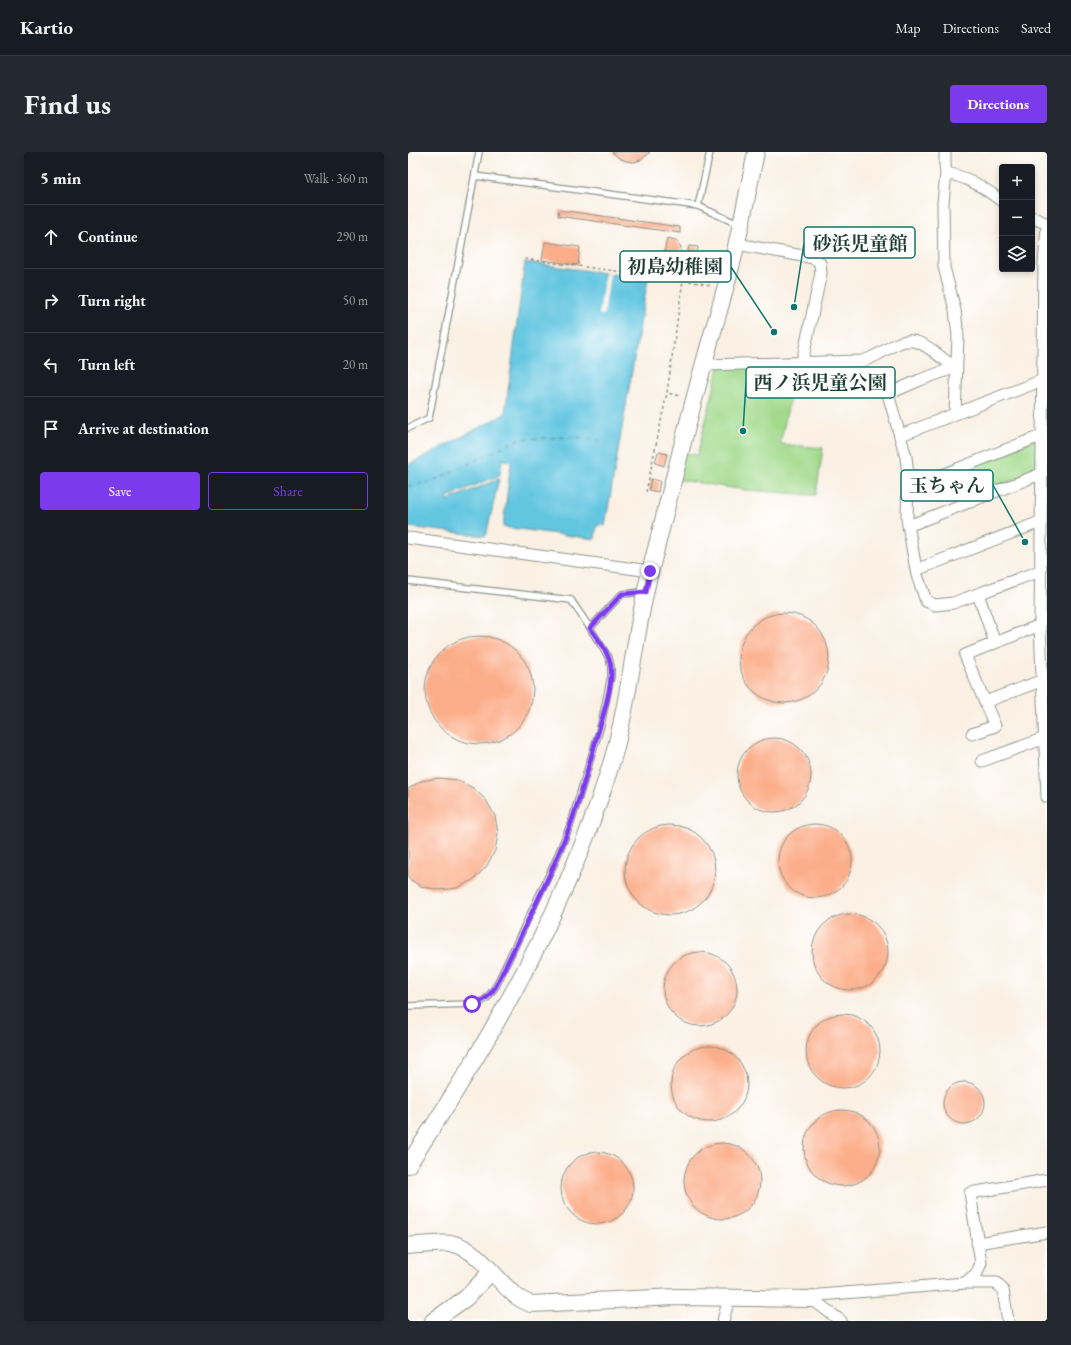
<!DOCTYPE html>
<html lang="en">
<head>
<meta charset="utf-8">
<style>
	:root { --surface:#171b24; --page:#242831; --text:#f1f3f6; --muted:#9ea1a6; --line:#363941; --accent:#7c3aed }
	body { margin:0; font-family:"EB Garamond","Noto Serif JP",serif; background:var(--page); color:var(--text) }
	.controls { position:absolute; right:12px; top:12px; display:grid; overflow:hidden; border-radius:4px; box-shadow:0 2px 6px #0003 }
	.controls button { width:36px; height:36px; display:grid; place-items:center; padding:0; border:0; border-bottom:1px solid var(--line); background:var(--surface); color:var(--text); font:20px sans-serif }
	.stop { position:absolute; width:12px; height:12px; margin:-9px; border:3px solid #7c3aed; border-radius:50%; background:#fff }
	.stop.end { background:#7c3aed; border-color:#fff; box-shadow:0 1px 4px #0008 }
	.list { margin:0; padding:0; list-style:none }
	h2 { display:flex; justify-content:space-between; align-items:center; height:52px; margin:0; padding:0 16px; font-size:17px }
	h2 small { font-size:13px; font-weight:400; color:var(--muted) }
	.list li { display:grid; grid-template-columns:26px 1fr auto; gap:12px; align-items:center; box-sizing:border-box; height:64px; padding:0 16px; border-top:1px solid var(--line) }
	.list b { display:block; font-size:15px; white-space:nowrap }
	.list em { font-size:13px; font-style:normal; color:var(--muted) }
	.actions { display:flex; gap:8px; padding:12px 16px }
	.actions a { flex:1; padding:9px 0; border:1px solid var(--accent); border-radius:4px; text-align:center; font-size:14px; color:var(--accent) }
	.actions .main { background:var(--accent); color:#fff }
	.icon { flex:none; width:22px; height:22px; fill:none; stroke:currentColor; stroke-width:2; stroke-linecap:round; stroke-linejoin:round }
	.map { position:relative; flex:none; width:639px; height:1169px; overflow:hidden; border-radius:4px }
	header { display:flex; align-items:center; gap:24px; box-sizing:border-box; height:56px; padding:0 20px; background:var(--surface); border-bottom:1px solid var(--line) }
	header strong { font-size:19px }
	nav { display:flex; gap:22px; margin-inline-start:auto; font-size:14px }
	.intro { display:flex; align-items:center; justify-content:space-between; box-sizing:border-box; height:96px; padding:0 24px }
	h1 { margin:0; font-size:28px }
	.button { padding:10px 18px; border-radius:4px; background:var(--accent); color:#fff; font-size:14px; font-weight:700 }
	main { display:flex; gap:24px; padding:0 24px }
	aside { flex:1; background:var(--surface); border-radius:4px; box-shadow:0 2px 6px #0003 }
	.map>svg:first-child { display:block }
	.green { fill:#a2da8c; stroke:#608c60 }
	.water { fill:#63c6e1; stroke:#41828a }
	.pier { fill:#faf0e3 }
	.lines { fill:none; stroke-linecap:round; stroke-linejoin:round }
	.ferry { stroke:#305f5f; stroke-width:1; stroke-dasharray:5 4; stroke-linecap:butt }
	.building { fill:#fcad89 }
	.lane-casing { stroke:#8c968c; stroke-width:8 }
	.street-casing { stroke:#8c968c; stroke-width:13 }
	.secondary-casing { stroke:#8c968c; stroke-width:18 }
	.path { stroke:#8c968c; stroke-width:1.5; stroke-dasharray:3 3; stroke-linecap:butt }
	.lane { stroke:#fff; stroke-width:5.5 }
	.street { stroke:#fff; stroke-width:11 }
	.secondary { stroke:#fff; stroke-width:16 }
	.route { stroke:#7c3aed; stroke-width:5 }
	.leader { fill:none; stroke:#0f766e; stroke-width:1.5 }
	.callout-dot { fill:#0f766e; stroke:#fff; stroke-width:1.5 }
	.callout { fill:#fff; stroke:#0f766e; stroke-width:1.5 }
	.callout-label { font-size:19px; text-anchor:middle; font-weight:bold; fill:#1f3d34 }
</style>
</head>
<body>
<header>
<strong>Kartio</strong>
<nav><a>Map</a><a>Directions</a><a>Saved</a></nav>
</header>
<div class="intro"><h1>Find us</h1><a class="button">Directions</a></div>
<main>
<aside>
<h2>5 min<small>Walk · 360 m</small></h2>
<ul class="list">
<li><svg class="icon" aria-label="ahead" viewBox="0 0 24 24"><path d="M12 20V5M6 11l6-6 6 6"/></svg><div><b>Continue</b></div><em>290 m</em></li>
<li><svg class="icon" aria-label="right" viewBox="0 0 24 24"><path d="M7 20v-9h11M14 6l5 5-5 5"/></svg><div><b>Turn right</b></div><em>50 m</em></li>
<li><svg class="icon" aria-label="left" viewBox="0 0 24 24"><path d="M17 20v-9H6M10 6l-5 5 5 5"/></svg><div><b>Turn left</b></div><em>20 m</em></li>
<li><svg class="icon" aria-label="arrive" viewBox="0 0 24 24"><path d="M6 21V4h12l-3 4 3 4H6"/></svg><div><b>Arrive at destination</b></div></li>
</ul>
<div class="actions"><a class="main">Save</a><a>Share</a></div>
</aside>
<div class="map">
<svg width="639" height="1169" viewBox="0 0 639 1169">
	<rect width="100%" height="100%" fill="#fff"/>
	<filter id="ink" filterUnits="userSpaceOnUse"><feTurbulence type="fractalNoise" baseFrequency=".025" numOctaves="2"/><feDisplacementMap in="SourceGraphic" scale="8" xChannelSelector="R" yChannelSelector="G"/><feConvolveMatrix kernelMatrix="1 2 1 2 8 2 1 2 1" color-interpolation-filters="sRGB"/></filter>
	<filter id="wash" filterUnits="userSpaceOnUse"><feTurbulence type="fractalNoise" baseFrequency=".012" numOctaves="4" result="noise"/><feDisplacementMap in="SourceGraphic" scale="16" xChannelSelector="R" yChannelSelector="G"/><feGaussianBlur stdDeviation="0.9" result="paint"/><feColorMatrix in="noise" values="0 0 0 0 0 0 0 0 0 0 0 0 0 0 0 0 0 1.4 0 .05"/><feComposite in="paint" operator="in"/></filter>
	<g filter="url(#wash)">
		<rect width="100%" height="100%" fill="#faf0e3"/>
		<path class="green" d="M390,210L372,292L415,296L408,343L337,338L266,327L273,300L289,303L312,212Z
			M626,288L630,291V316L627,319L565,345L557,316Z"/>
		<path class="water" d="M117,110L240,127L197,374L189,373L187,387L95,375L103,310L94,307L92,323L39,345L40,348L91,327L78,384L0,375V313L97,262Z"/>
		<path class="pier" d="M197,121L202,122L196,163H191Z"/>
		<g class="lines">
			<path class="ferry" d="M0,334L23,330L111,287L167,285L193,289"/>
		</g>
		<g id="blocks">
			<path class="building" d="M204,0H242L233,8L226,10L218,9L211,6Z
				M151,58L272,75V81L150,64Z
				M259,86L268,88L273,95L271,106L256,103Z
				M137,90L172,95L170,113L134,108Z
				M281,94L290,95L288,108L279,106Z
				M250,300L259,302L256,314L247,311Z
				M243,327L252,329L250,340L241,338Z
				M331 506a45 45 0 1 1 90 0a45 45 0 1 1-90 0Z
				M17 538a54 54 0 1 1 108 0a54 54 0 1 1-108 0Z
				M329 623a37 37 0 1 1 74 0a37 37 0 1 1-74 0Z
				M31,626L49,628L65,636L78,648L87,664L90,682L87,699L78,715L65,728L49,736L31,738L12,734L0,726V637L13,629Z
				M370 709a37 37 0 1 1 74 0a37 37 0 1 1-74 0Z
				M217 718a45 45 0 1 1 90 0a45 45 0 1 1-90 0Z
				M404 800a38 38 0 1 1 76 0a38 38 0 1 1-76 0Z
				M255 837a37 37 0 1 1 74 0a37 37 0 1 1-74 0Z
				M398 899a37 37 0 1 1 74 0a37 37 0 1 1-74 0Z
				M263 932a38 38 0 1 1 76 0a38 38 0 1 1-76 0Z
				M535 951a21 21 0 1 1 42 0a21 21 0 1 1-42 0Z
				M396 996a38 38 0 1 1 76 0a38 38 0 1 1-76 0Z
				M276 1029a38 38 0 1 1 76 0a38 38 0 1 1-76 0Z
				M153 1036a36 36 0 1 1 72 0a36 36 0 1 1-72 0Z"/>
		</g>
	</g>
	<g filter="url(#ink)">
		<use href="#blocks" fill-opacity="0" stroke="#8c968c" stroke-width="1"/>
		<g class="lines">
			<g class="lane-casing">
				<path id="lane" d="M67,24L290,54L332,73
					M290,54L302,0
					M0,276L21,266L71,0
					M0,429L163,448L182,476L214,442L235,440
					M0,854L64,852L73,850L79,846L88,834L147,710L163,671L170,648L193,573L203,524V515L201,506L182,476"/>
			</g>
			<g class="street-casing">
				<path id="street" d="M537,0V12L538,21L535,51L536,115L547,158L550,184L547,262
					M538,21C563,26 574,35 594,49
					M624,65L639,72
					M639,75L636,112L632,473L639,645
					M329,92L406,106L412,111L413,121L394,210
					M295,213L454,209C468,206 478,196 491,191C514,181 530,207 548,215
					M548,215L512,228L480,242L498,305L500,324L499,367L509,423L518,449L527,453L545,451L632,419
					M493,283L635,228
					M552,316L563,350
					M534,323L635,283
					M500,374L635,321
					M0,386L242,419
					M508,418L632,370
					M570,442L587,491
					M577,550L635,528
					M564,582L587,574L557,503L632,473
					M574,609L637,586
					M569,1091L639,1080
					M557,1131L569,1121L573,1111L562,1041L639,1028
					M404,1147L412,1143L557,1131H589L595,1138L600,1169
					M404,1147L433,1169
					M315,1169L321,1146"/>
			</g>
			<g class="secondary-casing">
				<path id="secondary" d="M0,1013C84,886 163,750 206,602C223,541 227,477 243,416C261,347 277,279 296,211C307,171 320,131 329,90C336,60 342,30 348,0
					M0,1094C13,1093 33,1090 46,1092C71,1098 88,1128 107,1143C111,1147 118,1150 123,1152L268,1145L404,1147
					M25,1169L58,1146L83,1120"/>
			</g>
			<path class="path" d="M117,107L275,128L259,241L273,244
				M275,128L302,133
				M238,340L259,241"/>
			<use href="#lane" class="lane"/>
			<use href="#street" class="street"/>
			<use href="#secondary" class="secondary"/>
		</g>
	</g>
	<g class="lines" filter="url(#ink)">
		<path class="route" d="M64,852C77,850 81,844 88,834C114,780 142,727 163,671C173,643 181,613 189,584C194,568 205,532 203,516C202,502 190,488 182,476L214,442L238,440L242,419"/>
	</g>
	<path class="leader" d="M386 155L396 91M366 180L323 115M335 279L338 231M617 390L585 333"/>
	<g class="callout-dot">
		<circle cx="386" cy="155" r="4"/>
		<circle cx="366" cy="180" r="4"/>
		<circle cx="335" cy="279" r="4"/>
		<circle cx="617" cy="390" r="4"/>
	</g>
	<g class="callout">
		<rect x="396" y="75" width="111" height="31" rx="4"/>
		<rect x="212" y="99" width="111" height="31" rx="4"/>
		<rect x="338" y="215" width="149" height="31" rx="4"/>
		<rect x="493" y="318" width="92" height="31" rx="4"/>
	</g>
	<g class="callout-label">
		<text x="452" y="98">砂浜児童館</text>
		<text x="267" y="121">初島幼稚園</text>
		<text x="412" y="237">西ノ浜児童公園</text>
		<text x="539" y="340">玉ちゃん</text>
	</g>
</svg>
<div class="controls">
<button>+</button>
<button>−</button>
<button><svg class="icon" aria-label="layers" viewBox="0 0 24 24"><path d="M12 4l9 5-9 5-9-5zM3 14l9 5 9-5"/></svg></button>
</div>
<div class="stop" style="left:64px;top:852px"></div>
<div class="stop end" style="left:242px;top:419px"></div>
</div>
</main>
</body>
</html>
